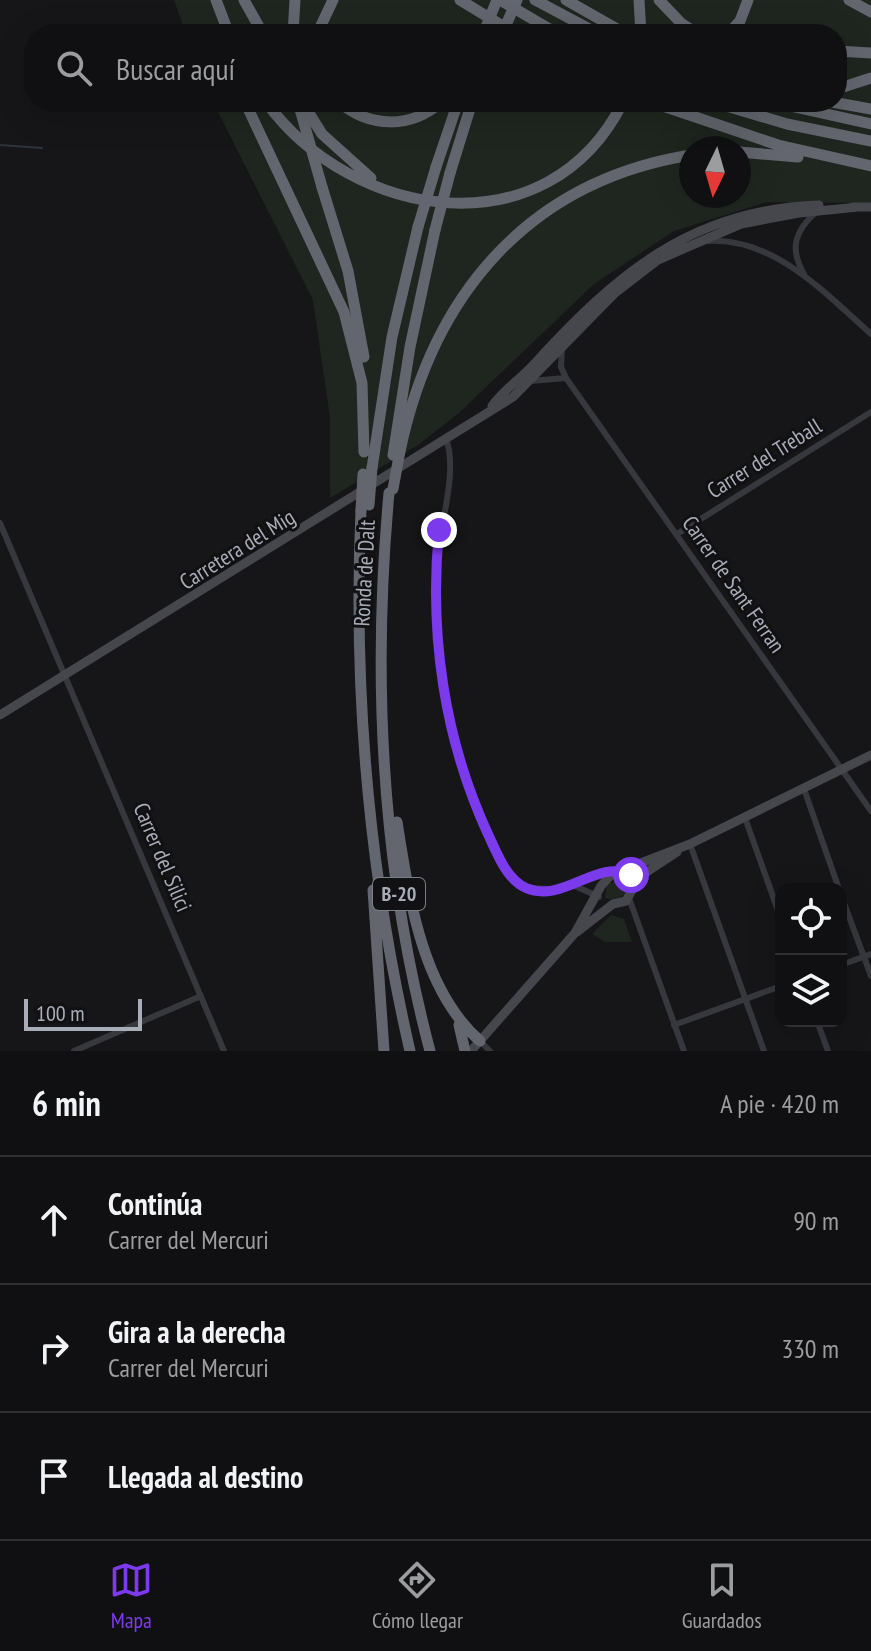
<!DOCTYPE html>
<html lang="es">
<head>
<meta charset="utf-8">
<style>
	:root { --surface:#101012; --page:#1e1e20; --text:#f1f3f6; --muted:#9c9d9f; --line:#303032; --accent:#7c3aed }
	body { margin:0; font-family:"PT Sans Narrow",sans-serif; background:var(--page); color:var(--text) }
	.controls { position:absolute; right:24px; bottom:24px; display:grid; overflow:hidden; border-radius:16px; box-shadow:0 8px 32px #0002 }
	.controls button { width:72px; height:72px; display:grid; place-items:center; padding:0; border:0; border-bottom:2px solid var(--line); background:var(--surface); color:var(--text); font:40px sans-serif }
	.compass { position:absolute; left:679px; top:136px; width:72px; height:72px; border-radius:50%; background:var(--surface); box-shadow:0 8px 32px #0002; rotate:185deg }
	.scale { position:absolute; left:24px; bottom:20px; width:118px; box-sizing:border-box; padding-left:8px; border:4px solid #a8adb8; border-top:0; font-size:22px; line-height:28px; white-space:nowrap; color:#a8adb8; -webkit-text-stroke:6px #111113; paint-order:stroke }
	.stop { position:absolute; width:24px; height:24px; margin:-18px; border:6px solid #7c3aed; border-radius:50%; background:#fff }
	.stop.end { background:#7c3aed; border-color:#fff; box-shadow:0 2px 8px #0008 }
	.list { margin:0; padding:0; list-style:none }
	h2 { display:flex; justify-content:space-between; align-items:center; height:104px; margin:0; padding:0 32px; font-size:34px }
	h2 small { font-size:26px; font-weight:400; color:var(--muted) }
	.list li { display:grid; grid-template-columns:52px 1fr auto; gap:24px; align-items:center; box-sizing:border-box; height:128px; padding:0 32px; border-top:2px solid var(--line) }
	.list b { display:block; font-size:30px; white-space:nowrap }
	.list p { margin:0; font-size:26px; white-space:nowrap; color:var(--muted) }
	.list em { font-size:26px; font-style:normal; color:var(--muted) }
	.icon { flex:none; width:44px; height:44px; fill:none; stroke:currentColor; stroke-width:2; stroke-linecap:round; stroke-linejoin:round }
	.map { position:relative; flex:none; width:871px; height:1051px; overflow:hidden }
	.search { position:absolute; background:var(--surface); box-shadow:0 8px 32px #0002; left:24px; right:24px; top:24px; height:88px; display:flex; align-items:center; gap:20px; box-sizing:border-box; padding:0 28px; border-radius:32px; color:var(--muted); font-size:30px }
	.sheet { height:488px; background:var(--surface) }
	nav { display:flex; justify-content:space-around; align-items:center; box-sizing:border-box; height:112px; border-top:2px solid var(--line); background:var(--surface); font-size:22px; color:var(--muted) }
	nav a { display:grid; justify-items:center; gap:4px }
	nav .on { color:var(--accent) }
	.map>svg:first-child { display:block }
	.green { fill:#1e261f; fill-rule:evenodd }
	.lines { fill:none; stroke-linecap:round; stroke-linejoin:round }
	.stream { stroke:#2c353c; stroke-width:2 }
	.street { stroke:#37383d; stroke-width:6 }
	.secondary { stroke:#45474d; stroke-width:9 }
	.highway { stroke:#63666e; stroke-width:11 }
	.highway-bridge { stroke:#63666e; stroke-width:11 }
	.route { stroke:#7c3aed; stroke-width:10 }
	.labels { text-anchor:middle; stroke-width:6; stroke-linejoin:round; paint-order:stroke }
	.shield { fill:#111113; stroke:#7b7e86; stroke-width:2 }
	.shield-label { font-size:20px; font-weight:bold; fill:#a8adb8 }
	.street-label { font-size:22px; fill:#a8adb8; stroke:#111113 }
</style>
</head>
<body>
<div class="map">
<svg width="871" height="1051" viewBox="0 0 871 1051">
	<rect width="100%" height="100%" fill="#161618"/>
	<path class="green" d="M174,0H871V203L767,202L674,231L594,284L459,413L418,445L330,498V418L313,300L213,102H837V34H186ZM691,148H739V196H691Z
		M625,876L632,884C626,894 618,902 605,898L607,885Z
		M611,915L624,919L632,942H605L592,934Z"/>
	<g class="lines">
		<path class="stream" d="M0,145L42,148"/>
		<path class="street" d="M708,241C774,237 826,294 871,334
			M804,274C789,248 795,231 816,212
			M562,348L561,367L566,378L871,811
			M530,381L566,378
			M446,439C459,472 438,532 435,570C430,642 463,843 523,887L557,890L613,872
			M0,523L224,1051
			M677,534L871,412
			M804,789L839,889
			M745,818L781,919
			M690,844L764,1051
			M573,885L599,897
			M841,895L871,976
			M629,898L684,1051
			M841,965L871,954
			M817,1021L828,1051
			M674,1025L781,986
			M480,1041L490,1051
			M74,1051L201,996"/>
		<path class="secondary" d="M853,207H871
			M492,406C503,390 522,378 535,363C616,274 692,209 819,205
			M0,715L513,397L614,294L658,260L741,224L799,213L858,207
			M577,932L613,904L626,901L639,877L677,852
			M471,1051L575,933L601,886L612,874L690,844L871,755"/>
		<path class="highway" d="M216,0L229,34
			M244,0L263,34
			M460,0L516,34
			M500,0L558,34
			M535,0L599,34
			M566,0L626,34
			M639,0L641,34
			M659,0L681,23L698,34
			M849,0L871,12
			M293,34L295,0
			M317,34L333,0
			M477,34L478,32
			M728,34L740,21L748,0
			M837,51L871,53
			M837,89L871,78
			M245,102L344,312L362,383L364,452
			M266,102C353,221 548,252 623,102
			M302,102L322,134L371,178
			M339,102C370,128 411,129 441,102
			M651,102L778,145L871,166
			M713,102L787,124L871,141
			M772,102L871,124
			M832,102L871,109
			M739,152L798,157
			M436,167L458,102
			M450,173L472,102
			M322,187L348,271L364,357
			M400,451C433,295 528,181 691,155
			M393,455L410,347L435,230
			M372,468L392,337L418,227
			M389,493C372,679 382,870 430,1051
			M361,510C353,692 369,873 410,1051
			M397,822C409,896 421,989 480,1041
			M373,890L384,1051
			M459,1025L465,1051"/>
		<path class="highway-bridge" d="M483,34L497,0
			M502,34L517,0
			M298,102L322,187
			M418,227L436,167
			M435,230L450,173
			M393,489L400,451
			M369,505L372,468
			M361,510L363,474"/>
	</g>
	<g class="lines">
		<path class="route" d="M439,530C429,634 444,739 488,834C497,853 506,879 526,888C563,904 597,858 631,875"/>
	</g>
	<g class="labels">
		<rect class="shield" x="373" y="878" width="52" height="32" rx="6"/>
		<g class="shield-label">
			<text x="399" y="901">B-20</text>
		</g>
		<g class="street-label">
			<text transform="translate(764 458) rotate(-32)" y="8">Carrer del Treball</text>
			<text transform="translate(237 549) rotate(-32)" y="8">Carretera del Mig</text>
			<text transform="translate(364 573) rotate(-87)" y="8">Ronda de Dalt</text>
			<text transform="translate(734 584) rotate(55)" y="8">Carrer de Sant Ferran</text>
			<text transform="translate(163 857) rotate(67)" y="8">Carrer del Silici</text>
		</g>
	</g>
</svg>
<div class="controls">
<button><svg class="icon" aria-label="locate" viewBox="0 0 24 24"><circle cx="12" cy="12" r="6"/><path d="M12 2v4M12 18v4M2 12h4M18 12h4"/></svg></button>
<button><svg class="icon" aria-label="layers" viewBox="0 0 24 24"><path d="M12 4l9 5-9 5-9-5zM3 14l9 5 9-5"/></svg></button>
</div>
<svg class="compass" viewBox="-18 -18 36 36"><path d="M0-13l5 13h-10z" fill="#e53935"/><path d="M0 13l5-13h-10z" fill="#9c9d9f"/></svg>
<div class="scale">100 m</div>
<div class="stop" style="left:631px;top:875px"></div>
<div class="stop end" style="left:439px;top:530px"></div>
<div class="search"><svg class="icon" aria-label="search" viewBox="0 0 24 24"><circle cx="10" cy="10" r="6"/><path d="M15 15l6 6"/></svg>Buscar aquí</div>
</div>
<section class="sheet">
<h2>6 min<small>A pie · 420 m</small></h2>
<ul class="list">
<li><svg class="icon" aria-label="ahead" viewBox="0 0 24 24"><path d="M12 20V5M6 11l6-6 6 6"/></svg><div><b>Continúa</b><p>Carrer del Mercuri</p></div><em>90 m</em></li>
<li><svg class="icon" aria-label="right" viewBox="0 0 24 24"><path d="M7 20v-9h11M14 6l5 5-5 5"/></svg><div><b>Gira a la derecha</b><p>Carrer del Mercuri</p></div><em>330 m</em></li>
<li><svg class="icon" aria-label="arrive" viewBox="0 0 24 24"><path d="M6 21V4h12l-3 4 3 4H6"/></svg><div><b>Llegada al destino</b></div></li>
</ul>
</section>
<nav>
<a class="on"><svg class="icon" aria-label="map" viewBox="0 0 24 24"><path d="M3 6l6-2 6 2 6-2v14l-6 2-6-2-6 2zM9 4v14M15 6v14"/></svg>Mapa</a>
<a><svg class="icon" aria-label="directions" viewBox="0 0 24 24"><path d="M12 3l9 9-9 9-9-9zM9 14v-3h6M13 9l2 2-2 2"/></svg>Cómo llegar</a>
<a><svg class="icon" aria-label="saved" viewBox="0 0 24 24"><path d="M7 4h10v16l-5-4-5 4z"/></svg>Guardados</a>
</nav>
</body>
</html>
